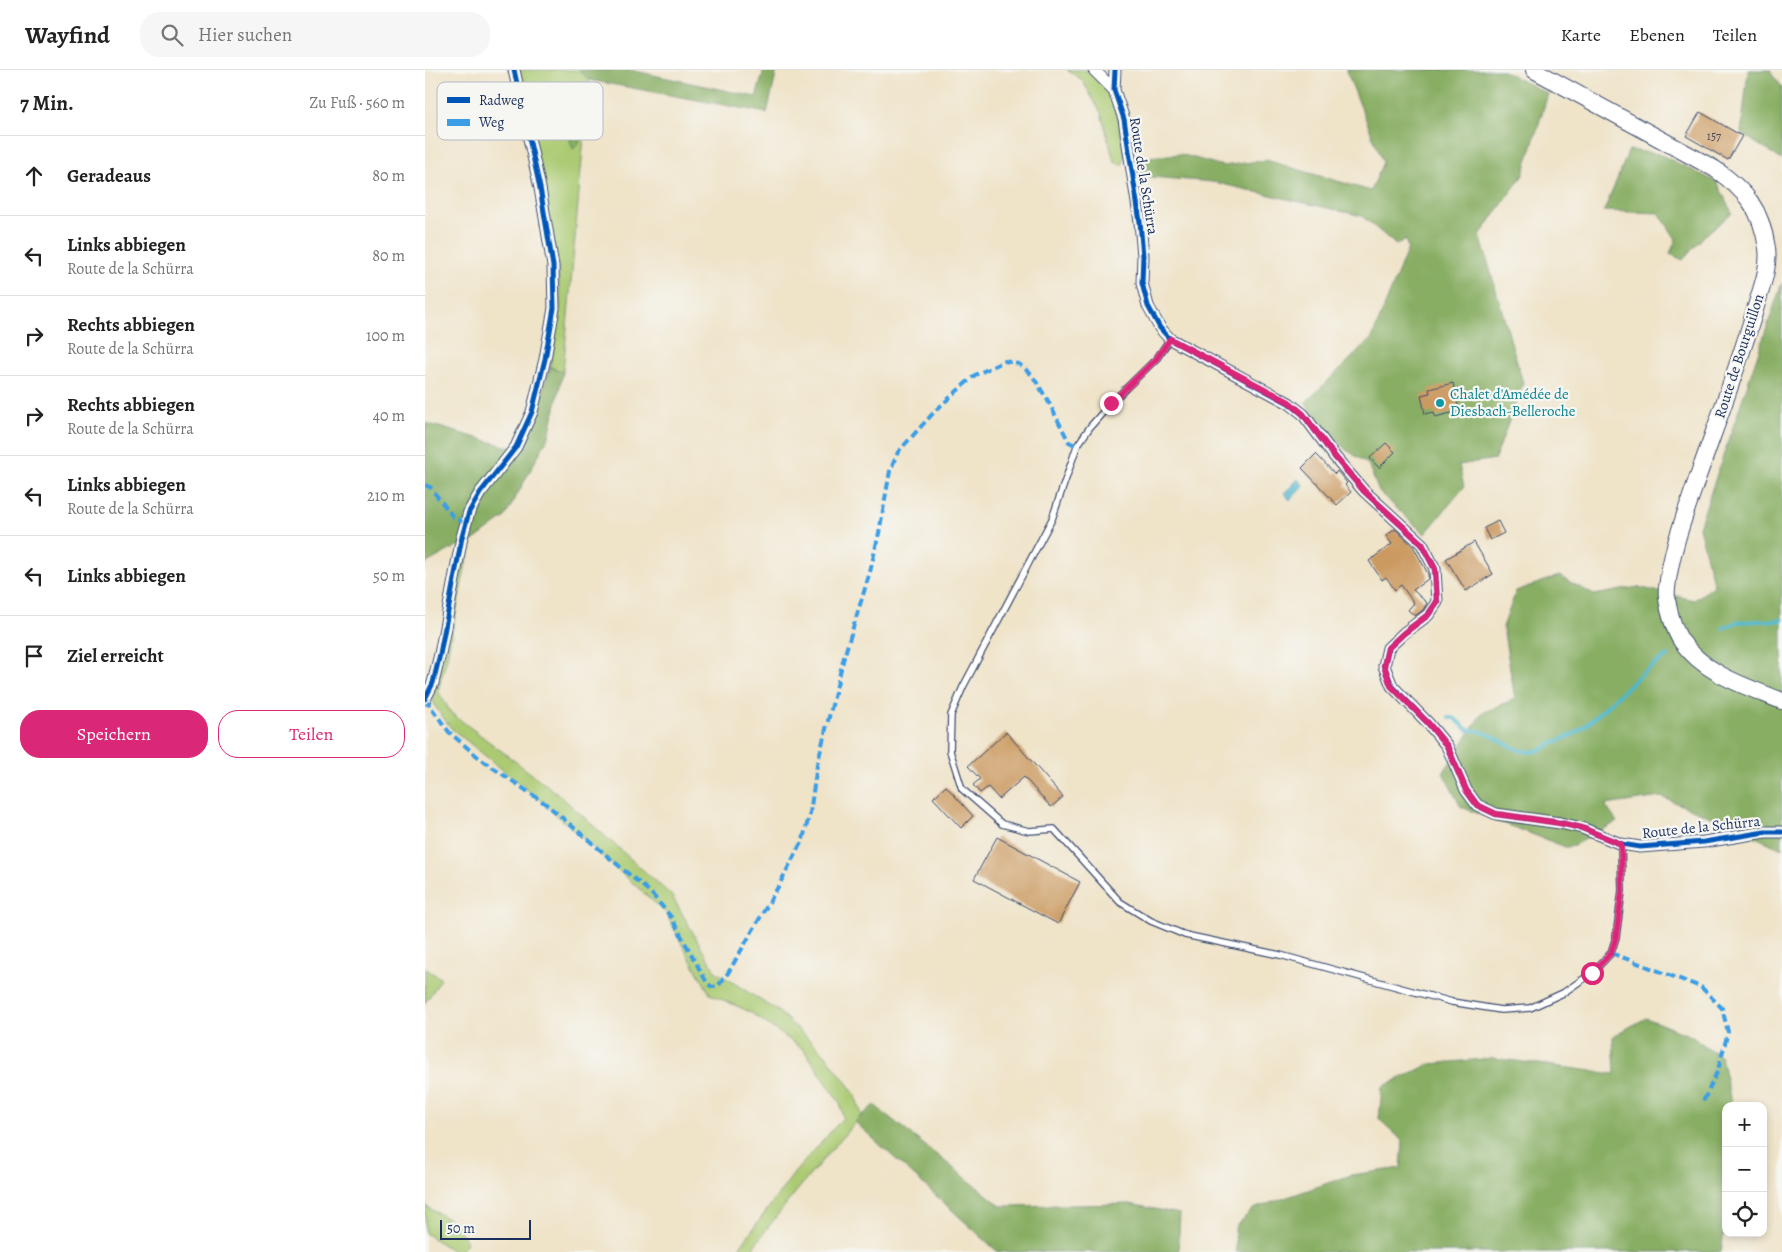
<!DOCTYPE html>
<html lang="de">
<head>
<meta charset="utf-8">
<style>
	:root { --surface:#fff; --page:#f6f6f6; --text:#222; --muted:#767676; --line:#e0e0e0; --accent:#db2777 }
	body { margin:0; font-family:Alegreya,serif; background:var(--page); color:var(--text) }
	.controls { position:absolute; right:15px; bottom:15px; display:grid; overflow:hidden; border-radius:10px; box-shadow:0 2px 8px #0003 }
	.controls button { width:45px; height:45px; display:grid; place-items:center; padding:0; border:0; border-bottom:1px solid var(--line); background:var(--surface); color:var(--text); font:25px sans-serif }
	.scale { position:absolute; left:15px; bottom:12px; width:91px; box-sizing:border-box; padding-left:5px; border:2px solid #1b2f5e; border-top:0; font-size:14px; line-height:18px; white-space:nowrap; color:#1b2f5e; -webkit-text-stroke:4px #f6f6f2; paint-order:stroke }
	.stop { position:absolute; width:15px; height:15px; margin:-11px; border:4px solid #db2777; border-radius:50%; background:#fff }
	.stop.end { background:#db2777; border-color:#fff; box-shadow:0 1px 5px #0008 }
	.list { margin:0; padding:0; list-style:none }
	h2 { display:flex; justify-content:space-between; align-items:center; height:65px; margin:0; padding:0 20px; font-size:21px }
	h2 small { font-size:16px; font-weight:400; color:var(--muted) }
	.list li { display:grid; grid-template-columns:32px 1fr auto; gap:15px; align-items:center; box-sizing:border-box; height:80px; padding:0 20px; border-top:1px solid var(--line) }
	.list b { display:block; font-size:19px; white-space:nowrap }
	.list p { margin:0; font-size:16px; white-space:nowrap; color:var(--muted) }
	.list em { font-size:16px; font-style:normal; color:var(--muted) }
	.actions { display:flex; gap:10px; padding:15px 20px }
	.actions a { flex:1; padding:11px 0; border:1px solid var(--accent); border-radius:20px; text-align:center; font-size:18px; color:var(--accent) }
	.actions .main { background:var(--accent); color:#fff }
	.icon { flex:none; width:28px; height:28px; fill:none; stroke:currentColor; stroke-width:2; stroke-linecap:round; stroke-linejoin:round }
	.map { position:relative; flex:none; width:1357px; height:1182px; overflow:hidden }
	header { display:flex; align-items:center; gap:30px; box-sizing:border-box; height:70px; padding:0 25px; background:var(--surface); border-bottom:1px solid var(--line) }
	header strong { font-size:24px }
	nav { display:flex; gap:28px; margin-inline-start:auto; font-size:18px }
	.search { width:350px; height:45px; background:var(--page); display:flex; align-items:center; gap:12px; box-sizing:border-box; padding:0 18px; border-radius:20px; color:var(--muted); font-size:19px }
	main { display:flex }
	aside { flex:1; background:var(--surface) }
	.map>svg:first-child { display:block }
	.green { fill:#abca72; stroke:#637c68 }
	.forest { fill:#88ae64; stroke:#526e61 }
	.water { fill:#4db7ca; stroke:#347394 }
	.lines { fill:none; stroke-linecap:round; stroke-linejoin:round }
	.stream { stroke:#4db7ca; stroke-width:4 }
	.building { fill:#cb9a60 }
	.service-casing { stroke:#3b4a6e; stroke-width:8 }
	.minor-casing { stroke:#3b4a6e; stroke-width:13 }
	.secondary-casing { stroke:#3b4a6e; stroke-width:18 }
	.service { stroke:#fff; stroke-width:5.5 }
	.minor { stroke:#fff; stroke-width:11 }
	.secondary { stroke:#fff; stroke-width:16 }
	.quiet { stroke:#3b9de6; stroke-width:4; stroke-dasharray:8 4; stroke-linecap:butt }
	.cycleway-casing { stroke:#f6f6f2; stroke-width:8 }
	.cycleway { stroke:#0057b8; stroke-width:5 }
	.route { stroke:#db2777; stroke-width:6 }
	.culture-dot { fill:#0f9aa8; stroke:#f6f6f2; stroke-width:2 }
	.labels { text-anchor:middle; stroke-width:4.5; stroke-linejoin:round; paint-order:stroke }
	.number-label { font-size:12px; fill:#474a5e }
	.street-label { font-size:15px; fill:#1b2f5e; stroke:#f6f6f2 }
	.culture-label { font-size:15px; fill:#0d838f; stroke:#f6f6f2; text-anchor:start }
	.key { fill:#f6f6f2; stroke:#b4bac6; stroke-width:1 }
	.key-label { font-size:14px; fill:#1b2f5e }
</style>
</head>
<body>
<header>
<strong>Wayfind</strong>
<div class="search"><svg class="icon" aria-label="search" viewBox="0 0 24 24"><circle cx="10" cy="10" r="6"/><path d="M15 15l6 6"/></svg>Hier suchen</div>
<nav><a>Karte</a><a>Ebenen</a><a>Teilen</a></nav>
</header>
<main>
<aside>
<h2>7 Min.<small>Zu Fuß · 560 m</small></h2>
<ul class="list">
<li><svg class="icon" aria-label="ahead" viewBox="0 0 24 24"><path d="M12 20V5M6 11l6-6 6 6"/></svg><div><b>Geradeaus</b></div><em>80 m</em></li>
<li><svg class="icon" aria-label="left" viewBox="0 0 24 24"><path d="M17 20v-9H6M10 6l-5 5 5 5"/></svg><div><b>Links abbiegen</b><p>Route de la Schürra</p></div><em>80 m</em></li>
<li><svg class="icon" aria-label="right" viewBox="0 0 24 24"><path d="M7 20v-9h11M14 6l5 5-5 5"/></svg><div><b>Rechts abbiegen</b><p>Route de la Schürra</p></div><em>100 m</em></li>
<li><svg class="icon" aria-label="right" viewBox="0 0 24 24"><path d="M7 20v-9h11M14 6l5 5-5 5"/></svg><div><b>Rechts abbiegen</b><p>Route de la Schürra</p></div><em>40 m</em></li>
<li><svg class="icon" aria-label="left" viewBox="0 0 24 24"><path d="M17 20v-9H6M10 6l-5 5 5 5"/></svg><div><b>Links abbiegen</b><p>Route de la Schürra</p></div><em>210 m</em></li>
<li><svg class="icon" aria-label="left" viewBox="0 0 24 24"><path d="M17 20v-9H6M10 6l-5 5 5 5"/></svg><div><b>Links abbiegen</b></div><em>50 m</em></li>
<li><svg class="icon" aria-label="arrive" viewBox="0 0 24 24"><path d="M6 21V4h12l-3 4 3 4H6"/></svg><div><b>Ziel erreicht</b></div></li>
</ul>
<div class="actions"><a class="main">Speichern</a><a>Teilen</a></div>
</aside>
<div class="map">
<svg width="1357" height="1182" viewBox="0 0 1357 1182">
	<rect width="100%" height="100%" fill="#f6f6f2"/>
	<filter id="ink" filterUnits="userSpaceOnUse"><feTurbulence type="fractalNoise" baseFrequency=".02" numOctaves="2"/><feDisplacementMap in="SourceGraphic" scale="10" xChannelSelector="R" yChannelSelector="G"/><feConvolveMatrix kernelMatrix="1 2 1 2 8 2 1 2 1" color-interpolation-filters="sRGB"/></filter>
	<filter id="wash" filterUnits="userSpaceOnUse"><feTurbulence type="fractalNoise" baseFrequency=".0096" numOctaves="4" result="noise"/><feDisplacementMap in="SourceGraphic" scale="20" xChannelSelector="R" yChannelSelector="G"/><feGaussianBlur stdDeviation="1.12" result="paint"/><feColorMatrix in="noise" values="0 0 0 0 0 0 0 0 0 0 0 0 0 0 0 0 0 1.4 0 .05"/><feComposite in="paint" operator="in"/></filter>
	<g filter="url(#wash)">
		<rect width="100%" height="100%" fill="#efe3c8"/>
		<path class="green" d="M93,0H154L164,10L138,302L125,297L135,237L133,195Z
			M642,0H661L668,5L685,24L694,51L700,86L697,96L689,91L676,43L657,10Z
			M45,473L22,587L13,621L26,643L132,723L247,826L290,901L354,942L400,984L429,1023L437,1045C398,1089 359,1134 325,1182H311L370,1102L418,1048L415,1033L379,980L325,942L285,924L265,889L241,843L116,731L26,658L11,638L8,630L9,618L39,474Z
			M0,898L16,909L0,933Z
			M0,1136L31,1153L42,1173L34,1182H29L0,1163Z"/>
		<path class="forest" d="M154,0H205L331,27L339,0H352L342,43L164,10Z
			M921,0H1077L1123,24L1098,105L1055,165L1098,313L1070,389L1034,395L1039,417L1000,464L954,422L943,394L920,379L880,333L947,268L983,178L980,169L971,175L937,146L788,112L713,106L712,88L755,84L798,96L841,90L946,121L958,92Z
			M1323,0H1346V3L1357,17V90L1316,63Z
			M154,11L158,17L154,74L148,79L145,70L148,19Z
			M1204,80L1234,84L1292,112L1307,143L1279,166L1258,190L1245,184L1251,169L1234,143L1179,141Z
			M1357,213V779L1279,744L1236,727L1180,735L1192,752L1143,778L1036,737L1018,703L1057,643L1090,629L1078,557L1091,521L1134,506L1169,525L1213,517L1269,530L1289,516L1274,457Z
			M125,297L138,302L124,366L80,447L45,473L32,476L0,494V353L94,380L111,343Z
			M1221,948L1266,966L1296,987L1307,1036H1301V1150L1296,1182H811L810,1157L828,1139L926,1105L976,1098L978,1071L954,1049L957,1017L1005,994L1068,988L1190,1004L1188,966Z
			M449,1035L576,1136L705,1134L755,1144L753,1182H573L430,1052Z"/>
		<path class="water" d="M873,409L879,416L865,430L859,423Z"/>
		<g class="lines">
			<path class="stream" d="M1298,558L1312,552L1357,550
				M1024,648H1029L1043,660C1068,658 1088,687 1111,681C1117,680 1123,676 1128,673C1137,669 1148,666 1155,660C1185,637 1209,604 1243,586"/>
		</g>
		<g id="blocks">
			<path class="building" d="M1275,42L1317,66L1303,90L1261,66Z
				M1028,313L1034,341L1010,347L1009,342L1000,344L996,325L1005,323L1004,319Z
				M961,373L970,382L954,398L945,388Z
				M891,384L910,404L912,401L922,413L920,415L926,422L912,435L877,398Z
				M1073,451L1079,463L1065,470L1059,458Z
				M970,459L988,476L1003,504V509L988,520L1002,533L998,540L990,546L983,540L989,533L976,515L970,520L961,507L957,510L944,491L967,474L961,466Z
				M1049,472L1068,504L1041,521L1021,489Z
				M581,662L638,727L626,737L599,707L574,729L563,717L555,723L548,715L555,709L543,696Z
				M521,716L548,746L536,758L508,728Z
				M572,767L655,812L633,854L549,809Z"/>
		</g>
	</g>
	<g filter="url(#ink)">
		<use href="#blocks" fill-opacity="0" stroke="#3b4a6e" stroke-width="1"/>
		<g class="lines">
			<g class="service-casing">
				<path id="service" d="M745,269L732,288L686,333L665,357L652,376L627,449L538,617L526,645L525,681L537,719L577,754L604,761L629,759L695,832L726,851L760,865L855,885L1027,932L1076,940L1105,938L1138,923L1167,903L1186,883L1191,867L1197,821L1196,774"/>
			</g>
			<g class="minor-casing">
				<path id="minor" d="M669,0L689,20
					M690,0L689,20L699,49L715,152L718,186L717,213L723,236L735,258L745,269L864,333L878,344L910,387L939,421L997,474L1010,499L1012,532L1003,545L979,563L963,578L959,596L967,616L1003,653L1022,676L1041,720L1052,735L1071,744L1135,753L1157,758L1196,774L1215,777L1279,772L1340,762H1357
					M0,629L8,613L15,584L37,467L44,442L55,423L91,377L107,342L120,289L129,238L128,196L115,118L89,0"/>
			</g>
			<g class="secondary-casing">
				<path id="secondary" d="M1109,0L1290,99C1321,121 1336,138 1342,178C1345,198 1335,221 1330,240C1313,297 1292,353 1272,409C1260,445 1246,480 1242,518C1240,532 1249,561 1257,572C1281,605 1321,616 1357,631"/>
			</g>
			<use href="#service" class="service"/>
			<use href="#minor" class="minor"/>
			<use href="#secondary" class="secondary"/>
			<path class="quiet" d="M0,415L5,417L28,447L40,453
				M0,629L24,662L58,691L121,734L226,823L246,847L282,913L287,917L293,916L303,903L353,817L378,769L385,743L392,695L419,587L445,502L454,463L465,401L473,382L511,340L550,305L580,291L594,294L607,305L622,329L644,372L652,376
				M1186,883L1276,917L1297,938L1303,962L1293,1000L1278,1032"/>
			<g class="cycleway-casing">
				<path id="cycleway" d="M690,0L689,20L699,49L715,152L718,186L717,213L723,236L735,258L745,269L864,333L878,344L910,387L939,421L997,474L1010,499L1012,532L1003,545L979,563L963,578L959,596L967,616L1003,653L1022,676L1041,720L1052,735L1071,744L1135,753L1157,758L1196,774L1215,777L1279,772L1340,762H1357
					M0,629L8,613L15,584L37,467L44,442L55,423L91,377L107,342L120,289L129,238L128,196L115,118L89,0"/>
			</g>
			<use href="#cycleway" class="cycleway"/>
		</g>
	</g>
	<g class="lines" filter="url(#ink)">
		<path class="route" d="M686,333L732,288L745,269L864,332L878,344L910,387L939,421L997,474L1010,499L1012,532L1003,545L979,563L963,578L959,596L966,616L1003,653L1022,676L1041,720L1052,735L1071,744L1135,753L1157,758L1196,774L1197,821L1191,867L1186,883L1167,903"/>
	</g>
	<circle class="culture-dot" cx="1015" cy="333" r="5"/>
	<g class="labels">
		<g class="number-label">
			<text x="1289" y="70">157</text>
		</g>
		<g class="street-label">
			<text transform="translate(719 106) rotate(81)" y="5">Route de la Schürra</text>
			<text transform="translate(1314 286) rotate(-72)" y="5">Route de Bourguillon</text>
			<text transform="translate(1276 757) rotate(-6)" y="5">Route de la Schürra</text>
		</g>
		<g class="culture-label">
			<text x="1025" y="329">Chalet d'Amédée de<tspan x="1025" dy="17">Diesbach-Belleroche</tspan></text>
		</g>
	</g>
	<rect x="12" y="12" width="166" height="58" rx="8" class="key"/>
	<rect x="22" y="27" width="23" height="6" fill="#0057b8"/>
	<rect x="22" y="49" width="23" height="7" fill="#3b9de6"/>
	<g class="key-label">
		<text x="54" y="35">Radweg</text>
		<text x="54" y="57">Weg</text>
	</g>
</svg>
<div class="controls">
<button>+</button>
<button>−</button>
<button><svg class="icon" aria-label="locate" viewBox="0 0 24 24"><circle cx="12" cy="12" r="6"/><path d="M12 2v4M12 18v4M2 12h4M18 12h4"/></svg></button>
</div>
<div class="scale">50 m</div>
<div class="stop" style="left:1167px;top:903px"></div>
<div class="stop end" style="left:686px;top:333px"></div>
</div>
</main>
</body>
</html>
